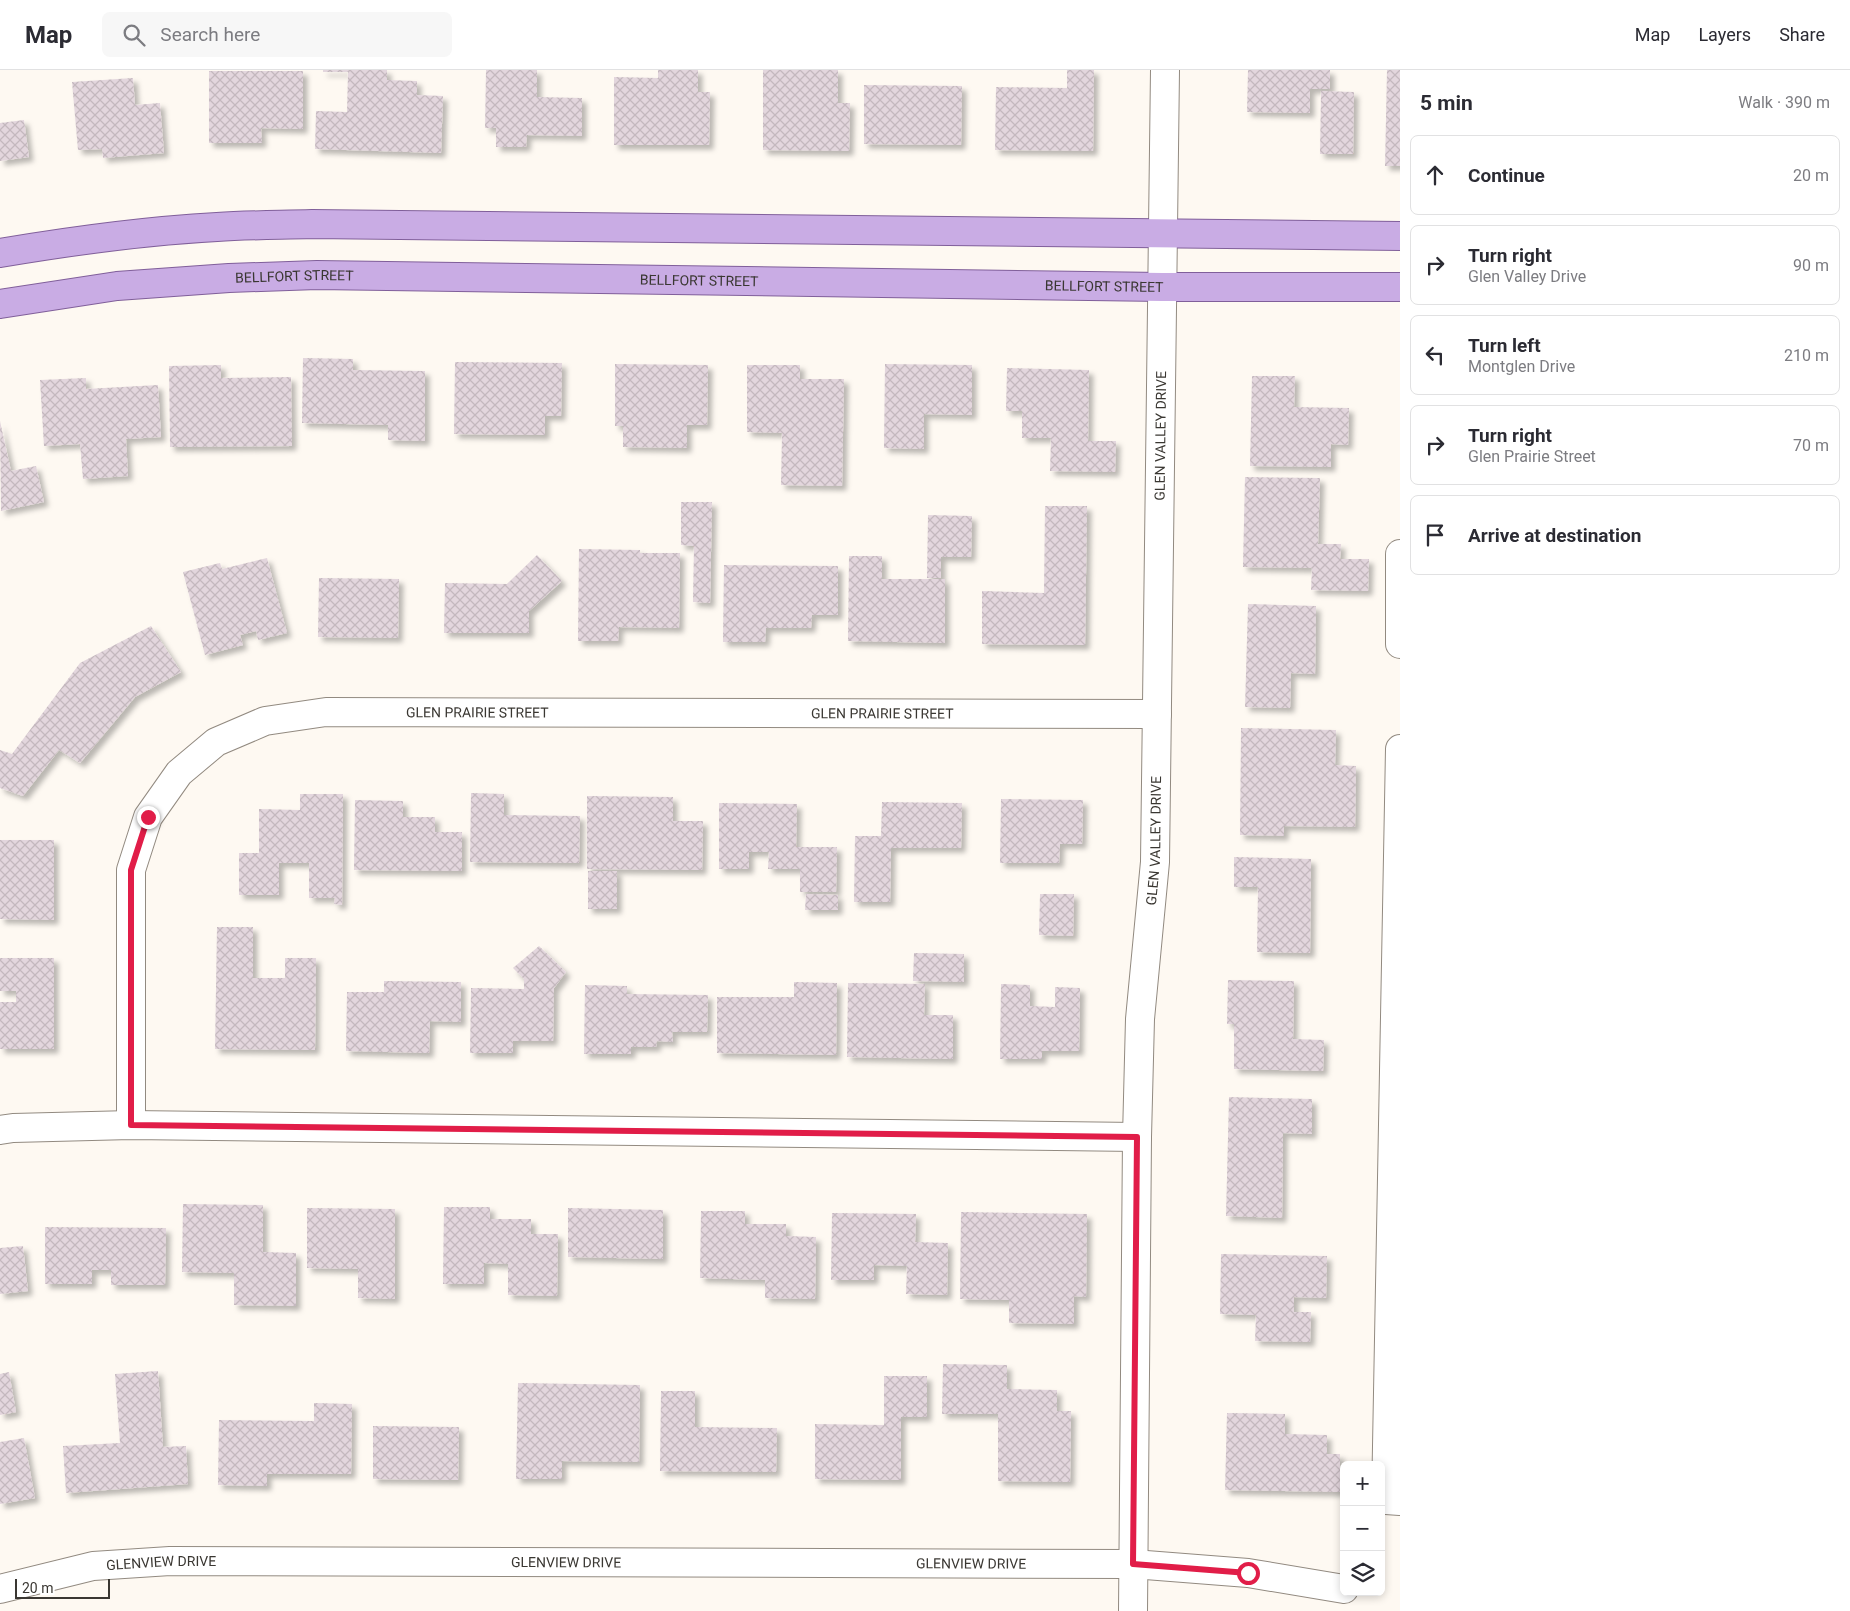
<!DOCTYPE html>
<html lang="en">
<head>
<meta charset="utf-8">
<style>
	:root { --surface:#fff; --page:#f7f7f7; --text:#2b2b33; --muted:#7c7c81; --line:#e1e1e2 }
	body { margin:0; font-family:Roboto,sans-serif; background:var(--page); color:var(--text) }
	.controls { position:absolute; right:15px; bottom:15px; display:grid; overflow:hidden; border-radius:8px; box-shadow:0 2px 8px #0003 }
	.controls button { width:45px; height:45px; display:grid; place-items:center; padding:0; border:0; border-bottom:1px solid var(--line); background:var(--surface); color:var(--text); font:25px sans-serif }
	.scale { position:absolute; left:15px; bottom:12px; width:95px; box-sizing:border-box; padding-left:5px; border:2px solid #3a3732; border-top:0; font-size:14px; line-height:18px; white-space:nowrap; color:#3a3732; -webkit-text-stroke:4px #fff; paint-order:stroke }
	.stop { position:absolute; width:15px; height:15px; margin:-11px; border:4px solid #e11d48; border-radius:50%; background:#fff }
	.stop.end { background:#e11d48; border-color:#fff; box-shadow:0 1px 5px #0008 }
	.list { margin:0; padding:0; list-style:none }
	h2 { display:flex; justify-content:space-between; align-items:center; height:65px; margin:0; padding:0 20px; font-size:21px }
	h2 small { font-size:16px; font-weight:400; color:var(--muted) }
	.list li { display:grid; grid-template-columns:32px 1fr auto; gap:15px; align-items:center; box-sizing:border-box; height:80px; margin:0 10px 10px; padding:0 10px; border:1px solid var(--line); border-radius:8px }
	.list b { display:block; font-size:19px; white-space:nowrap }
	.list p { margin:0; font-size:16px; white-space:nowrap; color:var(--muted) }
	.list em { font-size:16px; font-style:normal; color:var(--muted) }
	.icon { flex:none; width:28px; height:28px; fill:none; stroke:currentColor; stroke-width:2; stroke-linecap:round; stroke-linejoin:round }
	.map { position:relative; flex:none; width:1400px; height:1541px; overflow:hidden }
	header { display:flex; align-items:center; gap:30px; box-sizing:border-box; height:70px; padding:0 25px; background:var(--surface); border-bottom:1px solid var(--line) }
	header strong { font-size:24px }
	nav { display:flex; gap:28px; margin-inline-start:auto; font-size:18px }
	.search { width:350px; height:45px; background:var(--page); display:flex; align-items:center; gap:12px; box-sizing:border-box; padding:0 18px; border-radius:8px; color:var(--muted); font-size:19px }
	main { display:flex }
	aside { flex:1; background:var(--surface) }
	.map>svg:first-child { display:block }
	.building { fill:url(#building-cross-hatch); filter:url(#shadow) }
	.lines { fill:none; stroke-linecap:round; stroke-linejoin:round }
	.minor-casing { stroke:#928a80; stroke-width:30 }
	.major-casing { stroke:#805f9a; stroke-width:30 }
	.minor { stroke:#fff; stroke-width:28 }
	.major { stroke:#c9ace4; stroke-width:28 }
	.route { stroke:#e11d48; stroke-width:6 }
	.labels { text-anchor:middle; stroke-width:5; stroke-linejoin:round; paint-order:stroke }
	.street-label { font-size:14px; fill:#3a3732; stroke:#fff }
</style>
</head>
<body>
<header>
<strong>Map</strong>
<div class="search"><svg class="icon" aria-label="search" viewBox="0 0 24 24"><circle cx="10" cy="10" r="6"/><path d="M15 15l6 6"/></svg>Search here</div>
<nav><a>Map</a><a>Layers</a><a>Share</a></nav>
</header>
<main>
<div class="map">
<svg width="1400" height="1541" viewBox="0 0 1400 1541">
	<defs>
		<pattern id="building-cross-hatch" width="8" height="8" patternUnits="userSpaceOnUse" patternTransform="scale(1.25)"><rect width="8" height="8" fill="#e3d6dd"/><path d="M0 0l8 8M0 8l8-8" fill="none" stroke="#c4b8be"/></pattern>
		<filter id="shadow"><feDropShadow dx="4.5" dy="4.5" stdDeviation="2.5" flood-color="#0004"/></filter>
	</defs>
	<rect width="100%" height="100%" fill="#fef9f2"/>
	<path class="building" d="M323,0H387V10L417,11V25L443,26L441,83L315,79L316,41L347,42L348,2H323Z
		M486,0H537V27L582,28V66L527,65L526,77H496V58H485Z
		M658,0H698V22H710L709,75H614V7L658,8Z
		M763,0H838V33H850L849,81L763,80Z
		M1067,0H1094L1093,81L995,80L996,17L1067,18Z
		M1248,0H1330V19H1310V43L1247,42Z
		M1387,0H1400V96H1385Z
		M209,1H303V59L261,58L262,73H209Z
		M133,8L135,35L160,33L164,83L103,88L102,79L78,80L72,12Z
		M864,15L962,16L961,75L864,74Z
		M1321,21L1354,22L1353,84H1320Z
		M24,50L29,87L0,91V53Z
		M303,288L353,289V300L425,301V371L388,370V355L302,353Z
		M455,292L562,293L561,346H545V365L454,364Z
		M615,294L708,295L707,355H687V378L623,377V356H615Z
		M885,294L972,295V345L924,344V379L884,378Z
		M221,295V308L291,307L292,376L170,377L169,296Z
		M747,295H800V309H844L842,416L781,415L782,363L747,362Z
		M1007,298L1089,300L1088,371H1116L1115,402L1050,401L1051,368H1022V341H1006Z
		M1252,306H1295L1294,337L1349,338L1348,375L1331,374V397L1250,396Z
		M86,308V319L158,315L161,367L126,369L128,406L83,409L80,374L44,376L40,310Z
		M0,351L11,401L36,396L44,432L1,441Z
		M1245,407L1320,408L1318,474H1341L1340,489H1369L1368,521L1311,520L1312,498L1243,497Z
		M681,432H712L710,533L693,532L694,476L681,475Z
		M1045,436H1087L1085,575L982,574V521L1044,523Z
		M928,445L972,446L971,487H941V508H927Z
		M579,479L640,480V483H680L679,558L619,557L618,571H578Z
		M537,485L562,511L529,541V563H444L445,513L507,514Z
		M849,486H882V509H945V573L848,571Z
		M267,488L287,563L258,570L256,561L240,565L243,575L205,585L183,502L220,493L222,499Z
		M724,495L838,496V545H812L811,558H766L765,572H723Z
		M319,508L399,509L398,568L318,567Z
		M1248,534L1316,536L1315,604L1291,603L1290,638L1245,637Z
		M151,556L181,602L135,627L80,693L59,680L23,726L0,718V680L12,684L80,593Z
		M1241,658L1336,660L1335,695L1356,696L1355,757L1284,756V766L1240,765Z
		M471,723L504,724V745L580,746L579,793L470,792Z
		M300,724H343L342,835L334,834L335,828H309V793H279V825H239V783H259V739L300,740Z
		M587,726L673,727V751H703L702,800L587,799Z
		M1001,729L1083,730L1082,774H1060L1059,793H1000Z
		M355,730L403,731V747H435V762H462V801L354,800Z
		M882,732L962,733L961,778H891L890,832H854L855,766H881Z
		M719,733L797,734L796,777H837L836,822H800V799H768L769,782H749V799H719Z
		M0,770H54V850L0,849Z
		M1234,787L1311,789L1310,883L1257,882L1258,817H1234Z
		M588,801H617V839H588Z
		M806,824L838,825V840H805Z
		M1040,824H1074L1073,866L1039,865Z
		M217,857H253V908H285V888H316L315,980L215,979Z
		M539,876L566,902L554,918L553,971H513V983H470L471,918L524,919V909L513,898Z
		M914,883L964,884V912L913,911Z
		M0,888H54V979H0V932H16V921H0Z
		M1228,910L1294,911L1293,969L1324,970L1323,1001L1234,999V954H1227Z
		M384,911L461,912V952L430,951L429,983L346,981L347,922H384Z
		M794,912L837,913L836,985L717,983V927H794Z
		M848,913L925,914L924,945H953V989L847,987Z
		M1001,914L1030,915V936L1055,937V917L1080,918L1079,981H1042V989H1000Z
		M585,915L627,916V924L708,925L707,962H672L673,972L657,971L656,977H631V984H584Z
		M1229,1027L1312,1029V1064L1283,1063L1282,1148L1226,1146Z
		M183,1134L263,1135V1182L296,1183V1236L234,1235V1203L182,1202Z
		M444,1137H490V1149H531V1164H558L557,1226L508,1225V1194L484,1193V1214H443Z
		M307,1138L395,1139V1229L358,1228V1199L307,1198Z
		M568,1138L663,1140V1189L568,1187Z
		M701,1141H745V1154H786V1166L816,1167L815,1229L765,1228V1210L700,1208Z
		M961,1142L1087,1144L1086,1227L1074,1226V1254L1009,1253V1230L960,1229Z
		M832,1143L916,1144L915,1172L948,1173L947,1225L906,1224L907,1196L874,1195V1210H831Z
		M45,1157L166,1158L165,1215H111V1200H92V1214H45Z
		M23,1176L28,1221L0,1224V1178Z
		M1221,1184L1327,1186L1326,1228L1294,1227V1242H1311L1310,1272L1255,1271L1256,1245L1220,1244Z
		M943,1294L1007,1295V1319L1057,1320V1341H1071L1070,1412L998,1411V1344H942Z
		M158,1301L163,1377L186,1376L188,1414L66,1423L63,1376L120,1373L115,1304Z
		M9,1302L16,1342L0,1345V1304Z
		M884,1306H927V1347H901V1410L815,1409V1354L884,1355Z
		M518,1313L640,1315L639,1392L562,1391V1409H516Z
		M661,1321H695V1357L777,1358L776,1402L660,1401Z
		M314,1333L352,1334L351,1404H267V1416L218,1415L219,1350L314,1351Z
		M1227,1343L1285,1344V1364L1327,1365V1384H1340V1422L1225,1420Z
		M373,1356L459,1357L458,1410L373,1409Z
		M24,1368L35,1428L0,1434V1372Z"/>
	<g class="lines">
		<g class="minor-casing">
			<g id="minor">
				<path d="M1400,484V574"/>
				<path d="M1400,679L1386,1430L1400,1431"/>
				<path id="s1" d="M131,1055V800L148,747L179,703L216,672L265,651L326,642L1157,644"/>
				<path d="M0,1060L13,1058L131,1055L1137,1067"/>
				<path id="s2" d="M0,1519L93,1496L170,1491L1133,1494L1248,1503L1344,1519"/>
				<path id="s3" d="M1133,1541L1137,1067L1140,949L1155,792L1165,0"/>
			</g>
		</g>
		<g class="major-casing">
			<g id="major">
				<path d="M0,183C71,171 144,161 217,157C248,155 280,155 312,154L1400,166"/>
				<path id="s4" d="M0,234L117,216L229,208L317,205L1162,217H1400"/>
			</g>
		</g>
		<use href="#minor" class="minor"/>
		<use href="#major" class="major"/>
	</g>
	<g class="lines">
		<path class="route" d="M148,747L131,800V1055L1137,1067L1133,1494L1248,1503"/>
	</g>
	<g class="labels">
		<g class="street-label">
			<text dy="5" stroke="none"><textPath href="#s4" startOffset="296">BELLFORT STREET</textPath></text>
			<text dy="5" stroke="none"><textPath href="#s4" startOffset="701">BELLFORT STREET</textPath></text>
			<text dy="5" stroke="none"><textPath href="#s4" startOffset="1106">BELLFORT STREET</textPath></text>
			<text dy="5" stroke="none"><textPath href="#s3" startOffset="1176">GLEN VALLEY DRIVE</textPath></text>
			<text dy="5" stroke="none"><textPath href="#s1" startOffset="679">GLEN PRAIRIE STREET</textPath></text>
			<text dy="5" stroke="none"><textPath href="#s1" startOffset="1084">GLEN PRAIRIE STREET</textPath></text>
			<text dy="5" stroke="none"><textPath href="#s3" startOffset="771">GLEN VALLEY DRIVE</textPath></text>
			<text dy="5" stroke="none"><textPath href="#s2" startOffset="569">GLENVIEW DRIVE</textPath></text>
			<text dy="5" stroke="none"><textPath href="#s2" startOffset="164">GLENVIEW DRIVE</textPath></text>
			<text dy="5" stroke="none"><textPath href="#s2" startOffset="974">GLENVIEW DRIVE</textPath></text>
		</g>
	</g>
</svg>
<div class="controls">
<button>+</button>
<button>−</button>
<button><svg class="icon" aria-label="layers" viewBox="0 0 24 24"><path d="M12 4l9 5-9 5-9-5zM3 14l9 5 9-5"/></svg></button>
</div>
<div class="scale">20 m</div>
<div class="stop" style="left:1248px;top:1503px"></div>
<div class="stop end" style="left:148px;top:747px"></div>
</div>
<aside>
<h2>5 min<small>Walk · 390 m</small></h2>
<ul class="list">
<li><svg class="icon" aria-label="ahead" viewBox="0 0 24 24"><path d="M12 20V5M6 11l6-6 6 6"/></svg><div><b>Continue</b></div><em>20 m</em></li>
<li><svg class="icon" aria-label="right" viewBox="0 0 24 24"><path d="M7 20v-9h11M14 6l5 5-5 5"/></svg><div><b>Turn right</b><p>Glen Valley Drive</p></div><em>90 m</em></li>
<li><svg class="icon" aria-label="left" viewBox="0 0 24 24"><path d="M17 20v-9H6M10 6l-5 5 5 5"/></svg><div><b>Turn left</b><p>Montglen Drive</p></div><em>210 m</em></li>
<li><svg class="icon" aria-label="right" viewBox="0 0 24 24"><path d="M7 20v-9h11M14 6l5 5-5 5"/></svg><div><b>Turn right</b><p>Glen Prairie Street</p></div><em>70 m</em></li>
<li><svg class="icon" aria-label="arrive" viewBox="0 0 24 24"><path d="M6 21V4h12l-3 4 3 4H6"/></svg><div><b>Arrive at destination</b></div></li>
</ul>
</aside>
</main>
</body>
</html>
